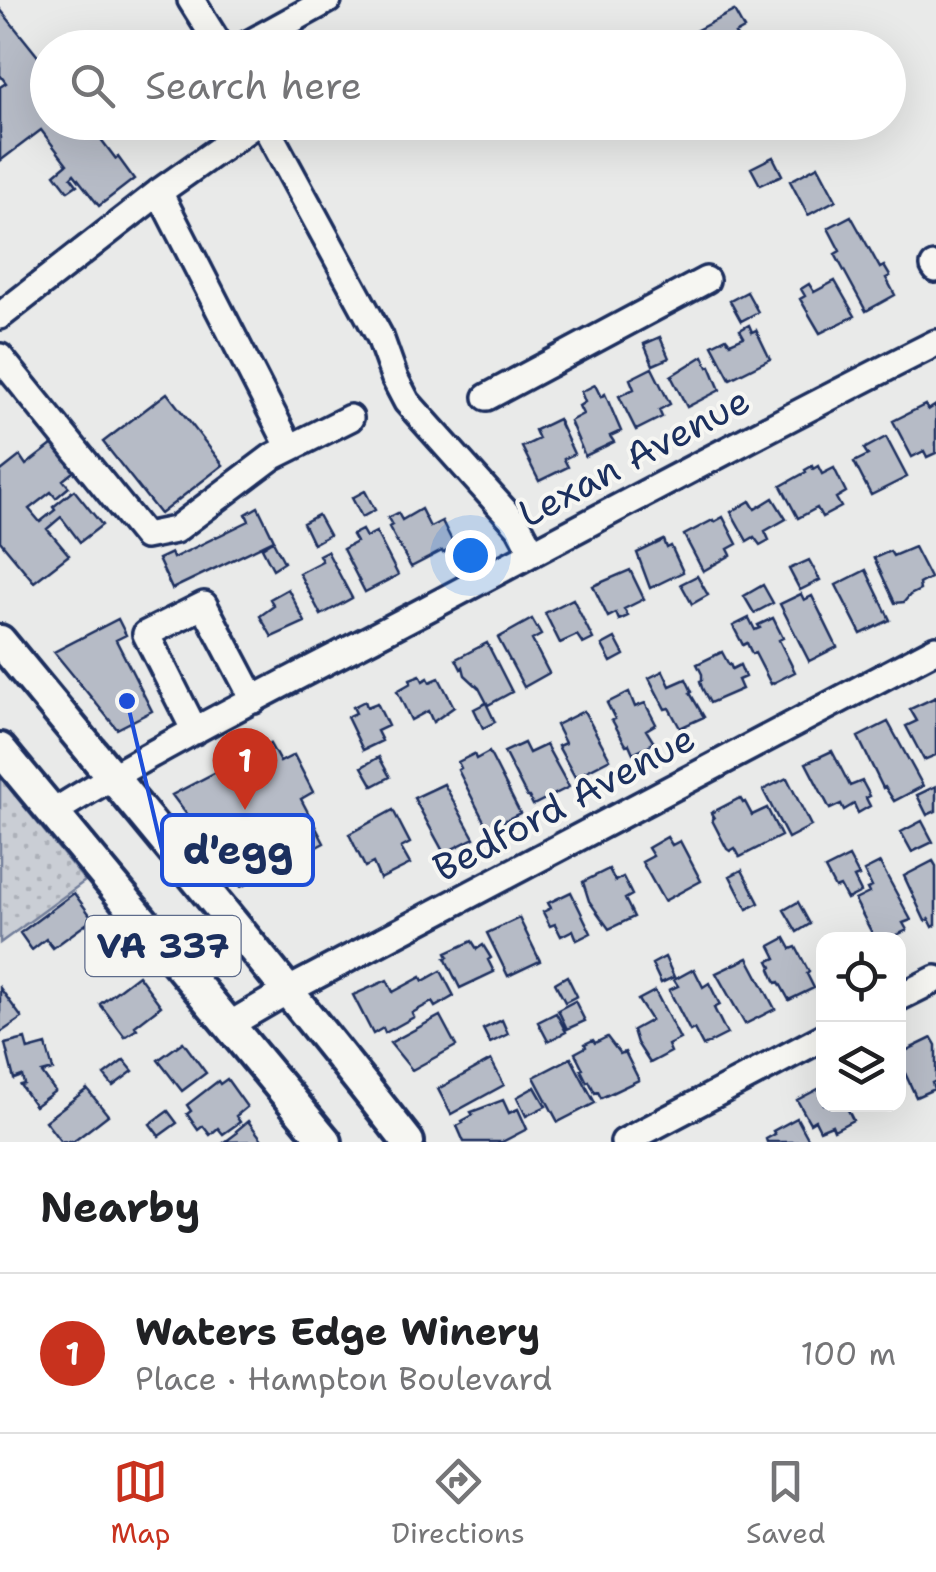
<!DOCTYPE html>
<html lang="en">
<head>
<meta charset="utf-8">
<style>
	:root { --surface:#fff; --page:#f6f6f6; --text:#202124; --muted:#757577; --line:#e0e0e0; --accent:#c8321e }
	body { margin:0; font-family:"Shantell Sans",sans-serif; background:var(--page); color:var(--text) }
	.controls { position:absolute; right:30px; bottom:30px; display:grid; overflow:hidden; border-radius:20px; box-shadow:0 10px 40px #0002 }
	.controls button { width:90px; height:90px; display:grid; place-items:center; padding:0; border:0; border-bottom:2px solid var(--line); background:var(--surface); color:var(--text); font:50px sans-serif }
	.you { position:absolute; left:470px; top:555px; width:35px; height:35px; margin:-25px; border:8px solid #fff; border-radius:50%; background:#1a73e8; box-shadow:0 0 0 15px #1a73e833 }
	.badge { display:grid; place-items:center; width:65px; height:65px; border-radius:50%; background:var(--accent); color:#fff; font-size:32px; font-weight:700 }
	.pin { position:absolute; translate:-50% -82px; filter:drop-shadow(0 2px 5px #0008) }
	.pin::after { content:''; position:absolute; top:52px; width:35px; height:30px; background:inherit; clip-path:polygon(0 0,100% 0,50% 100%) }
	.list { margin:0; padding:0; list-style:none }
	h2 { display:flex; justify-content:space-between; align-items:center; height:130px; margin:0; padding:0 40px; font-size:42px }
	h2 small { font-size:32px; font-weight:400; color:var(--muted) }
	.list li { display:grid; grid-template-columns:65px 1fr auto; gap:30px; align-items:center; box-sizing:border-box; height:160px; padding:0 40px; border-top:2px solid var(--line) }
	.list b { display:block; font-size:38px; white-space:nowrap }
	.list p { margin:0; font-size:32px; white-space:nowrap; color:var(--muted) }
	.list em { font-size:32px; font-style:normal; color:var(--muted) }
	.icon { flex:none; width:55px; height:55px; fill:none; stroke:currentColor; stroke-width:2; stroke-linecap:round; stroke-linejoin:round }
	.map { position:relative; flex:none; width:936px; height:1142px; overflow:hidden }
	.search { position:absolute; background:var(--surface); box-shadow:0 10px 40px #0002; left:30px; right:30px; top:30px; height:110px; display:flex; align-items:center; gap:25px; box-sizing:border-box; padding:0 35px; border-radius:55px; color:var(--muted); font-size:38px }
	.sheet { height:290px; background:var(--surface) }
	nav { display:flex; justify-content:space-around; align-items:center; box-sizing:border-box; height:140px; border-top:2px solid var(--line); background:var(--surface); font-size:28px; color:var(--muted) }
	nav a { display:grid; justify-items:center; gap:5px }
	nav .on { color:var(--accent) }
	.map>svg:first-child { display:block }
	.park { fill:url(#park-dots); stroke:#727e9a; stroke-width:2.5 }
	.building { fill:#b6bbc6; stroke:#1b2f5e; stroke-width:2.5 }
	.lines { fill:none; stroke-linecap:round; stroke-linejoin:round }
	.minor-casing { stroke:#1b2f5e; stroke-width:32 }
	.major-casing { stroke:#1b2f5e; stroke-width:38 }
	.minor { stroke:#f6f6f2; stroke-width:25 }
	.major { stroke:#f6f6f2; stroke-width:30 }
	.labels { text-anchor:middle; stroke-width:8; stroke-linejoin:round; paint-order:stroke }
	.shield { fill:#f6f6f2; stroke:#5d6b8a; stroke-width:2.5 }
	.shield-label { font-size:35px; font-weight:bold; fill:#1b2f5e }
	.street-label { font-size:38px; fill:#1b2f5e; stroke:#f6f6f2 }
	.leader { fill:none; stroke:#1d4ed8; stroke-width:4 }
	.callout-dot { fill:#1d4ed8; stroke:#f6f6f2; stroke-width:4 }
	.callout { fill:#f6f6f2; stroke:#1d4ed8; stroke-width:4 }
	.callout-label { font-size:40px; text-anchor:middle; font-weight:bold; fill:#1b2f5e }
</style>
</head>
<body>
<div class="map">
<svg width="936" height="1142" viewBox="0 0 936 1142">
	<defs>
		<pattern id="park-dots" width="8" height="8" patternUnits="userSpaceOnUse" patternTransform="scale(2.5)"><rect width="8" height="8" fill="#caced5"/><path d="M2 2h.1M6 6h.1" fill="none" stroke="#adb1b9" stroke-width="1.8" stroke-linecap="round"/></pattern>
	</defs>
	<rect width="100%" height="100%" fill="#e9eae9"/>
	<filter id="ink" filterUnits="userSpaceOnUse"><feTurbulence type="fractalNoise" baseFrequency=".01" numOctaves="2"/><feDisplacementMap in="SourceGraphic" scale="20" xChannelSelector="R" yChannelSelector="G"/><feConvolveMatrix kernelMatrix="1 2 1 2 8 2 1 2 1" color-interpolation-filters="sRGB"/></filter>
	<g filter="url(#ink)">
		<path class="park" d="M0,777L85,881L0,943Z"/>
		<path class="building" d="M0,9L48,69V122H88L116,159L118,157L134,179L99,206L74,174L71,177L77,185L68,191L55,174L67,164L41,130L0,161V87L6,83L0,75Z
			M734,11L744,29L735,34L741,44L737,48H703L695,31Z
			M773,157L782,175L760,185L751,168Z
			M818,166L836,200L808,215L790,181Z
			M851,216L880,268L884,266L890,276L886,278L895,295L866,311L835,254L840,251L828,228Z
			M835,281L855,316L820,333L800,299L805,296L801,289L809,284L814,292Z
			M747,292L758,312L741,321L730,301Z
			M749,325L752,332L756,330L770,359L730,379L712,345L726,338L730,343L744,337L740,330Z
			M660,337L669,358L653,365L644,344Z
			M703,356L708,367L710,366L720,390L687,407L671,376Z
			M652,368L670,404L659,410L662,417L636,430L619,396L634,389L630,379Z
			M595,385L601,397L605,394L621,431L610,436L614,442L585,456L570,421L583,414L579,406L585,402L581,392Z
			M167,393L223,465L160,514L103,442Z
			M925,405L928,410L936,405V453L927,457L924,451L912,457L893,421Z
			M558,419L574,454L564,459L568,467L539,481L522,447L539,439L535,430Z
			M886,437L907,477L871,495L854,462L868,455L864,449Z
			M57,441L78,468L63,480L69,487L56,498L51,492L29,509L40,522L55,510L53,507L74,490L102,525L80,542L61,517L47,529L69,555L34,582L0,541V469L1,471L20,456L26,465Z
			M812,466L813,469L818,466L822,474L834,468L846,492L836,498L841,507L822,517L817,508L798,518L781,486L806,472L805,470Z
			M365,491L375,510L362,517L352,498Z
			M773,498L786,519L765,531L769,540L760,545L754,537L747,541L731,512L750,501L755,509Z
			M258,507L274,540L172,589L158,559L171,553L173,558L249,521L246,514Z
			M421,509L430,527L442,521L455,547L443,553L442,551L411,567L389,527L392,525L388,518L398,513L402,520Z
			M318,515L329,535L313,544L303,523Z
			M723,517L737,544L728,549L731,555L703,571L684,535L713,520L714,522Z
			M362,530L366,537L376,532L398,575L365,592L343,549L356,542L352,535Z
			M664,540L667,548L671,546L683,572L650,588L637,553Z
			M273,541L284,562L273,569L262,548Z
			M914,547L930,578L919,584L920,590L910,595L904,602L895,603L874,558L890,551L893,556Z
			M327,551L352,598L321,615L299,573L322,561L319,555Z
			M809,560L820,580L800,590L789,569Z
			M630,570L644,599L624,609L628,616L619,620L616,613L608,617L593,586Z
			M866,570L890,620L861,634L836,585Z
			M697,576L708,595L692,604L681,584Z
			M763,585L773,603L754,613L744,596Z
			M288,589L305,622L272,637L260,616L274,606L270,599Z
			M801,594L804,600L812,596L837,647L809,661L780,604Z
			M573,599L593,639L583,644L577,635L560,643L545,613Z
			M749,618L755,630L760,628L758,625L773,618L783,638L779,640L795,672L771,684L755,653L752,654L747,643L743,645L733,626Z
			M118,619L126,635L116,640L152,711L117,729L54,652Z
			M532,619L541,635L532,640L549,673L524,687L498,638Z
			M615,638L624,655L611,662L602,645Z
			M487,643L512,692L488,705L479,688L465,675L463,667L461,669L456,659Z
			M722,652L729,665L730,664L732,669L740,665L745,677L738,680L742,689L710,703L702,688L700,681L702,680V674L697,664Z
			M663,671L670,686L686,679L692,692L690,693L704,717L680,728L669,708L665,709L649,678Z
			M420,675L423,681L428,678L430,682L439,678L454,707L433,722L428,711L411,720L397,691L411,683L410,679Z
			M629,692L635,707L645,703L656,724L646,730L654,743L633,753L629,744L626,745L612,720L615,719L607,703Z
			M936,697V755L924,760L906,726L917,721L910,709Z
			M365,701L367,707L377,703L388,726L377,731L382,741L363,750L347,717L356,713L353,707Z
			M486,703L495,722L483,728L474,709Z
			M584,711L610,759L575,777L558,746L565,743L556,725Z
			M888,722L923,786L894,801L885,787L883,788L858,737Z
			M524,743L529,753L546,745L569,787L533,805L529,797H527L504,752Z
			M270,744L280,762L294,755L313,792L301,799L324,843L241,887L172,795Z
			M832,751L850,786L862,781L870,796L866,798L870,806L858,813L854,804L844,810L841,804L830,809L806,763Z
			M489,752L520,813L488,829L458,770L461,768L458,762L474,754L476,759Z
			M379,757L390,777L373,786L362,767Z
			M787,778L811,826L788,838L763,790Z
			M444,784L474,838L444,853L414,798Z
			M936,786V811L927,815L917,795Z
			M740,798L743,803L745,802L752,815L767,808L781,836L740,857L735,848L730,851L727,849L712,820L714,818L711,813Z
			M393,810L410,843L401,848L410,864L380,879L373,863L365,867L349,834Z
			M922,821L933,842L912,852L901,832Z
			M667,837L672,845L680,841L701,881L664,901L642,862L653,856L648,848Z
			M849,857L859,876L854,878L861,892L847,899L840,886L835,888L825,869Z
			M933,861L936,866V925L933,927L929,919L925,921L904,876Z
			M880,863L911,920L903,923L907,930L895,936L897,939H875L855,900L869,893L867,889L872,887L864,871Z
			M609,869L615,881L623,877L632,895L625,899L634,917L609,929L589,901L583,882Z
			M742,870L759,903L747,909L730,876Z
			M571,892L591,933L577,940L573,930L561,936L555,924L550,926L543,912L551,908L548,903Z
			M74,893L93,919L53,948L46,939L32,950L20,933Z
			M798,902L810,924L797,932L784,910Z
			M519,918L540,961L508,976L487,933Z
			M785,938L791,949L796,947L809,972L807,974L814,988L789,1000L779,982L776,983L770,969L772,967L769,961L776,958L770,946Z
			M472,941L477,949L483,945L491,958L488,960L494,972L460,988L445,958L448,957L446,953Z
			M665,957L674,977L661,983L652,964Z
			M748,958L775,1009L745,1024L716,973Z
			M694,969L703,987L709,983L720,1005L714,1008L727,1034L703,1046L694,1029L690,1031L669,990L678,986L674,980Z
			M441,971L454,996L435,1007L432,1002L412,1013L414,1017L385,1033L383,1028L373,1034L353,995L387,980L393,992L421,977L423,981Z
			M138,975L161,1006L135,1026L137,1029L125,1037L100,1004Z
			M567,976L577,996L565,1002L555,983Z
			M0,988L22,1018L0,1033Z
			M655,991L680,1039L668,1045L671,1052L650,1063L637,1043L633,1030L651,1020L638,1000Z
			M575,1001L585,1021L567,1029L558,1010Z
			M556,1013L566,1032L548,1041L538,1022Z
			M440,1016L456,1046L412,1070L390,1043Z
			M502,1020L508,1034L490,1043L483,1029Z
			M607,1037L620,1054L625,1052L639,1080L601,1098L598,1092L595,1093L589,1081L587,1082L581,1070L583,1069L575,1053L586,1047L585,1044L593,1040L595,1043Z
			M932,1038L936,1045V1081L932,1083L934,1089L916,1097L898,1058L904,1056L903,1052Z
			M25,1039L28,1050L46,1045L53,1070L42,1073L55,1091L35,1106L20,1085L24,1084L22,1076L14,1079L5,1044Z
			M183,1042L206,1073L182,1091L158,1060Z
			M571,1058L595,1103L558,1122L534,1077Z
			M124,1060L133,1071L113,1086L104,1075Z
			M491,1060L504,1085L451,1114L438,1089Z
			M227,1079L247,1107L236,1116L240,1122L223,1134L218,1128L210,1135L203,1126L198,1130L187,1114L191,1111L187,1105L218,1081L220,1084Z
			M824,1086V1104H845L853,1120L834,1130L832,1125L820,1130L815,1120L810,1123L797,1100Z
			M535,1087L546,1106L526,1116L517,1097Z
			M87,1089L108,1115L73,1142H61L45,1121Z
			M503,1100L509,1113L518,1109L527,1129L502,1142H464L457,1126L463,1123L462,1121L473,1115L471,1112Z
			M168,1111L177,1123L159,1136L150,1124Z
			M797,1118L810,1142H767L766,1139L775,1134L773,1131Z
			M248,1121L263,1141L225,1142L237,1133L236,1131Z"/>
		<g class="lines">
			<g class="minor-casing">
				<path id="minor" d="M191,0L221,48
					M241,48L328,0
					M263,122L380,337L395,379L407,402L519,527L533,553
					M159,192L290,448
					M934,266L936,269
					M0,316L159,192L258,122
					M0,357L145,536L175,530L272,457L350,418
					M487,397L706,280
					M195,731L146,634L204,605L254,700
					M52,813C172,738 300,676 425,610C595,520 764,429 936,343
					M898,998L936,979
					M229,1025L289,990L936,649
					M624,1142L824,1037"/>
			</g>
			<g class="major-casing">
				<path id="major" d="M0,641C137,807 275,972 408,1142
					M0,749L326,1142"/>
			</g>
			<use href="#minor" class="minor"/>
			<use href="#major" class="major"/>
		</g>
	</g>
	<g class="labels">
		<rect class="shield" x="85.5" y="916" width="155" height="60" rx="8"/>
		<g class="shield-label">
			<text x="163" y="958">VA 337</text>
		</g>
		<g class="street-label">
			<text transform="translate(634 457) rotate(-28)" y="13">Lexan Avenue</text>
			<text transform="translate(564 803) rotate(-28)" y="13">Bedford Avenue</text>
		</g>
	</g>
	<path class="leader" d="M127 701L162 850"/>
	<circle class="callout-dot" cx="127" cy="701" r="10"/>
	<rect class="callout" x="162" y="815" width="151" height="70" rx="10"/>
	<g class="callout-label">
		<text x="238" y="864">d'egg</text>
	</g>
</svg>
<div class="controls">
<button><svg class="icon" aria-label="locate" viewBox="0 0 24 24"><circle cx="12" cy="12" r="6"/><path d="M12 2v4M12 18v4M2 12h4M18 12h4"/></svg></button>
<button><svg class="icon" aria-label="layers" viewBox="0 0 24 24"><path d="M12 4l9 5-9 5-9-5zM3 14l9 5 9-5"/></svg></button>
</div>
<div class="you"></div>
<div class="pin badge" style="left:245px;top:810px">1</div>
<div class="search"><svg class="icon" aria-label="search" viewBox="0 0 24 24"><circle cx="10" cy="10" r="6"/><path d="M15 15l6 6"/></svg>Search here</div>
</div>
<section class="sheet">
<h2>Nearby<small></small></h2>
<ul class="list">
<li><span class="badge">1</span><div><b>Waters Edge Winery</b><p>Place · Hampton Boulevard</p></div><em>100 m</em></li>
</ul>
</section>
<nav>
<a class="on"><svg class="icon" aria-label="map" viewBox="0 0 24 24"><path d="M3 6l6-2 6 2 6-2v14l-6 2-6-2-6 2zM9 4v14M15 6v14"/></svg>Map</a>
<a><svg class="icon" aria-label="directions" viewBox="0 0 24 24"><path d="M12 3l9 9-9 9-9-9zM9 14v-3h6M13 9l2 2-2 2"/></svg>Directions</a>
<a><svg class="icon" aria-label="saved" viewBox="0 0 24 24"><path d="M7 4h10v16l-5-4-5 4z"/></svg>Saved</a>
</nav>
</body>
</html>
